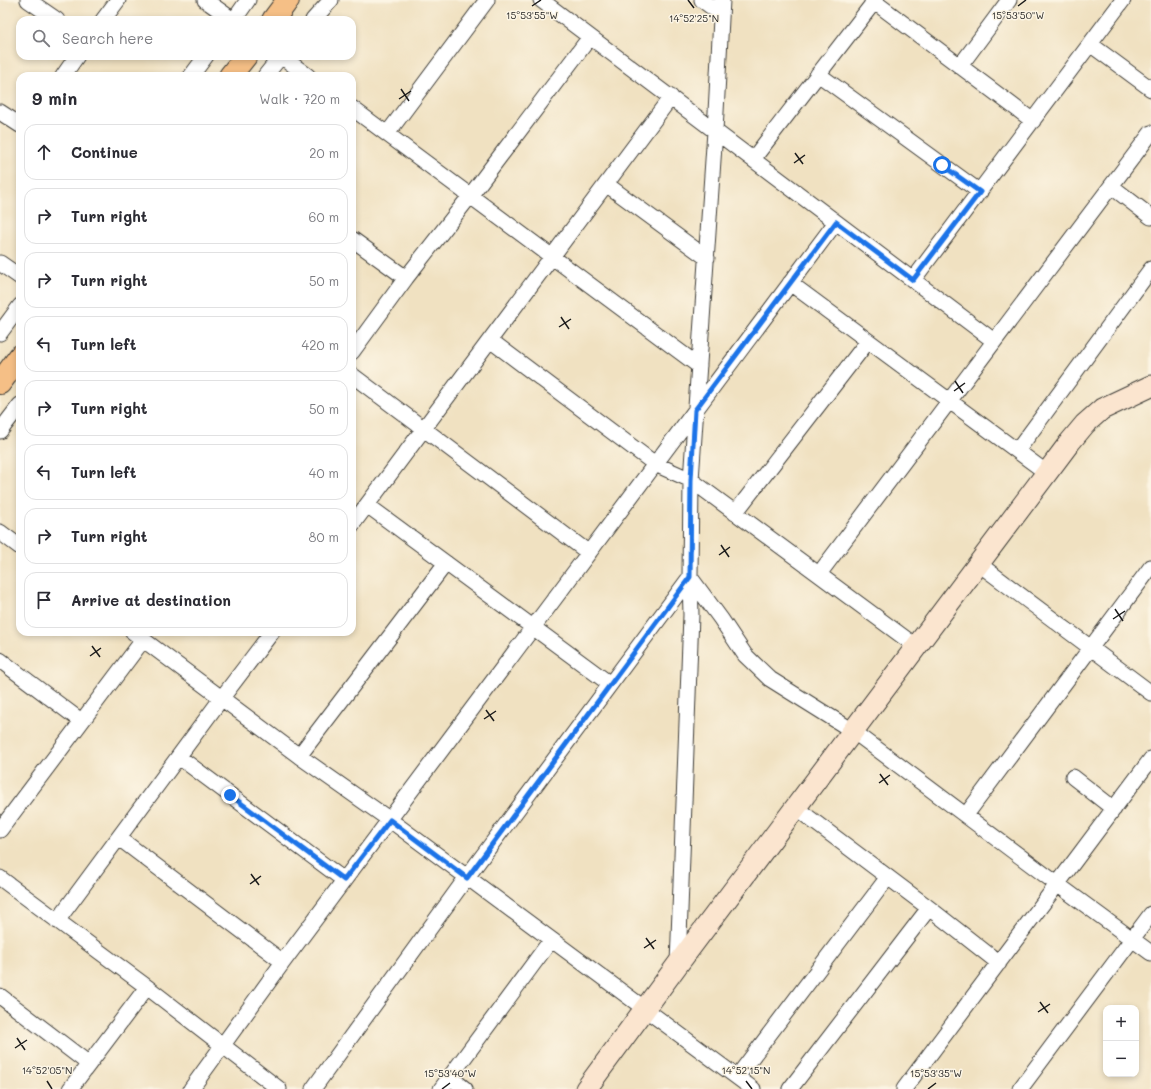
<!DOCTYPE html>
<html lang="en">
<head>
<meta charset="utf-8">
<style>
	:root { --surface:#fff; --page:#f7f7f7; --text:#2b2b33; --muted:#7c7c81; --line:#e1e1e2 }
	body { margin:0; font-family:Mali,sans-serif; background:var(--page); color:var(--text) }
	.controls { position:absolute; right:12px; bottom:12px; display:grid; overflow:hidden; border-radius:8px; box-shadow:0 2px 6px #0003 }
	.controls button { width:36px; height:36px; display:grid; place-items:center; padding:0; border:0; border-bottom:1px solid var(--line); background:var(--surface); color:var(--text); font:20px sans-serif }
	.stop { position:absolute; width:12px; height:12px; margin:-9px; border:3px solid #1a73e8; border-radius:50%; background:#fff }
	.stop.end { background:#1a73e8; border-color:#fff; box-shadow:0 1px 4px #0008 }
	.list { margin:0; padding:0; list-style:none }
	h2 { display:flex; justify-content:space-between; align-items:center; height:52px; margin:0; padding:0 16px; font-size:17px }
	h2 small { font-size:13px; font-weight:400; color:var(--muted) }
	.list li { display:grid; grid-template-columns:26px 1fr auto; gap:12px; align-items:center; box-sizing:border-box; height:56px; margin:0 8px 8px; padding:0 8px; border:1px solid var(--line); border-radius:12px }
	.list b { display:block; font-size:15px; white-space:nowrap }
	.list em { font-size:13px; font-style:normal; color:var(--muted) }
	.icon { flex:none; width:22px; height:22px; fill:none; stroke:currentColor; stroke-width:2; stroke-linecap:round; stroke-linejoin:round }
	.map { position:relative; flex:none; width:1151px; height:1089px; overflow:hidden }
	.search { position:absolute; background:var(--surface); box-shadow:0 2px 6px #0003; left:16px; top:16px; width:340px; height:44px; display:flex; align-items:center; gap:10px; box-sizing:border-box; padding:0 14px; border-radius:12px; color:var(--muted); font-size:15px }
	.panel { position:absolute; background:var(--surface); box-shadow:0 2px 6px #0003; left:16px; top:72px; width:340px; height:564px; border-radius:12px }
	.map>svg:first-child { display:block }
	.lines { fill:none; stroke-linecap:round; stroke-linejoin:round }
	.street-casing { stroke:#3c3a35; stroke-width:17 }
	.secondary-casing { stroke:#3c3a35; stroke-width:23 }
	.primary-casing { stroke:#3c3a35; stroke-width:24 }
	.street { stroke:#fff; stroke-width:15 }
	.secondary { stroke:#fbe5cf; stroke-width:21 }
	.primary { stroke:#f5bf86; stroke-width:22 }
	.route { stroke:#1a73e8; stroke-width:5 }
	.ticks { fill:none; stroke:#1c1c1c; stroke-width:1.5 }
	.ticks-label { font-size:10px; text-anchor:middle; fill:#1c1c1c; stroke:#fcf5e5; stroke-width:3; stroke-linejoin:round; paint-order:stroke }
</style>
</head>
<body>
<div class="map">
<svg width="1151" height="1089" viewBox="0 0 1151 1089">
	<rect width="100%" height="100%" fill="#fcf5e5"/>
	<filter id="ink" filterUnits="userSpaceOnUse"><feTurbulence type="fractalNoise" baseFrequency=".025" numOctaves="2"/><feDisplacementMap in="SourceGraphic" scale="8" xChannelSelector="R" yChannelSelector="G"/><feConvolveMatrix kernelMatrix="1 2 1 2 8 2 1 2 1" color-interpolation-filters="sRGB"/></filter>
	<filter id="wash" filterUnits="userSpaceOnUse"><feTurbulence type="fractalNoise" baseFrequency=".012" numOctaves="4" result="noise"/><feDisplacementMap in="SourceGraphic" scale="16" xChannelSelector="R" yChannelSelector="G"/><feGaussianBlur stdDeviation="0.9" result="paint"/><feColorMatrix in="noise" values="0 0 0 0 0 0 0 0 0 0 0 0 0 0 0 0 0 1.4 0 .05"/><feComposite in="paint" operator="in"/></filter>
	<g filter="url(#wash)">
		<rect width="100%" height="100%" fill="#f0e1c1"/>
	</g>
	<g filter="url(#ink)">
		<g class="lines">
			<g class="street-casing">
				<path id="street" d="M28,0L57,20
					M205,0L233,20
					M541,0L994,341
					M702,0L721,14
					M872,0L1033,121
					M103,20L118,0
					M234,20L248,0
					M313,20L331,0
					M1090,44L1151,89
					M281,56L308,76
					M960,66L1009,0
					M818,74L980,192
					M63,76L77,56
					M191,76L206,56
					M265,76L281,56
					M352,108L699,366
					M0,112L20,125
					M387,134L487,0
					M753,159L874,2
					M606,184L707,258
					M1111,186L1151,217
					M352,239L406,278
					M0,263L20,277
					M913,280L1123,0
					M790,283L1047,473
					M0,333L20,306
					M490,340L655,464L691,480L917,647
					M352,352L406,278L470,196L590,37
					M352,375L589,553
					M0,431L20,405
					M1017,451L1151,269
					M367,505L610,684
					M735,513L868,341
					M352,525L671,97
					M0,532L20,547
					M979,564L1151,693
					M819,574L1151,133
					M133,632L299,756L390,820L753,1089
					M0,660L81,721
					M299,756L446,563
					M179,757L344,880
					M1073,777L1114,809
					M796,808L929,908L999,963
					M966,815L1151,567
					M0,830L143,640
					M119,838L283,962
					M0,878L147,987L279,1089
					M57,921L221,699L272,632
					M678,964L691,615L690,577L691,480L715,131L722,0
					M0,996L89,1064
					M450,1077L465,1089
					M737,1077L888,877
					M70,1089L147,987
					M191,1089L283,962L836,222
					M313,1089L467,877L690,577L721,619L745,655L770,679L853,731L1057,884L1151,953
					M441,1089L551,940
					M790,1089L929,908
					M904,1089L1151,759
					M1020,1089L1151,914"/>
			</g>
			<g class="secondary-casing">
				<path id="secondary" d="M586,1089L678,964L1070,442L1085,424L1102,409L1151,386"/>
			</g>
			<g class="primary-casing">
				<path id="primary" d="M273,20L288,0
					M230,76L246,56
					M0,383L20,356"/>
			</g>
			<use href="#street" class="street"/>
			<use href="#secondary" class="secondary"/>
			<use href="#primary" class="primary"/>
		</g>
	</g>
	<g class="lines" filter="url(#ink)">
		<path class="route" d="M230,795L344,880L390,820L467,878L690,577L691,480L695,410L836,222L913,280L980,192L942,165"/>
	</g>
	<path class="ticks" d="M688,0L694,8M532,6L541,0M1018,6L1026,0M401,89L409,101M399,99L411,91M795,153L803,164M794,163L805,155M561,317L569,329M559,327L571,319M955,381L963,393M954,391L965,383M721,545L729,557M719,555L730,547M1115,609L1123,621M1113,619L1125,611M92,646L100,657M90,656L101,648M486,710L494,721M484,719L496,711M880,774L888,785M879,783L890,775M251,874L259,885M250,884L261,876M646,938L654,949M644,948L656,940M1040,1002L1048,1013M1038,1012L1050,1004M17,1038L25,1050M15,1048L27,1040M47,1081L52,1089M746,1081L752,1089M442,1089L450,1083M928,1089L936,1083"/>
	<g class="ticks-label">
		<text x="1018" y="19">15°53'50"W</text>
		<text x="532" y="19">15°53'55"W</text>
		<text x="694" y="22">14°52'25"N</text>
		<text x="47" y="1074">14°52'05"N</text>
		<text x="746" y="1074">14°52'15"N</text>
		<text x="450" y="1077">15°53'40"W</text>
		<text x="936" y="1077">15°53'35"W</text>
	</g>
</svg>
<div class="controls">
<button>+</button>
<button>−</button>
</div>
<div class="stop" style="left:942px;top:165px"></div>
<div class="stop end" style="left:230px;top:795px"></div>
<div class="search"><svg class="icon" aria-label="search" viewBox="0 0 24 24"><circle cx="10" cy="10" r="6"/><path d="M15 15l6 6"/></svg>Search here</div>
<section class="panel">
<h2>9 min<small>Walk · 720 m</small></h2>
<ul class="list">
<li><svg class="icon" aria-label="ahead" viewBox="0 0 24 24"><path d="M12 20V5M6 11l6-6 6 6"/></svg><div><b>Continue</b></div><em>20 m</em></li>
<li><svg class="icon" aria-label="right" viewBox="0 0 24 24"><path d="M7 20v-9h11M14 6l5 5-5 5"/></svg><div><b>Turn right</b></div><em>60 m</em></li>
<li><svg class="icon" aria-label="right" viewBox="0 0 24 24"><path d="M7 20v-9h11M14 6l5 5-5 5"/></svg><div><b>Turn right</b></div><em>50 m</em></li>
<li><svg class="icon" aria-label="left" viewBox="0 0 24 24"><path d="M17 20v-9H6M10 6l-5 5 5 5"/></svg><div><b>Turn left</b></div><em>420 m</em></li>
<li><svg class="icon" aria-label="right" viewBox="0 0 24 24"><path d="M7 20v-9h11M14 6l5 5-5 5"/></svg><div><b>Turn right</b></div><em>50 m</em></li>
<li><svg class="icon" aria-label="left" viewBox="0 0 24 24"><path d="M17 20v-9H6M10 6l-5 5 5 5"/></svg><div><b>Turn left</b></div><em>40 m</em></li>
<li><svg class="icon" aria-label="right" viewBox="0 0 24 24"><path d="M7 20v-9h11M14 6l5 5-5 5"/></svg><div><b>Turn right</b></div><em>80 m</em></li>
<li><svg class="icon" aria-label="arrive" viewBox="0 0 24 24"><path d="M6 21V4h12l-3 4 3 4H6"/></svg><div><b>Arrive at destination</b></div></li>
</ul>
</section>
</div>
</body>
</html>
